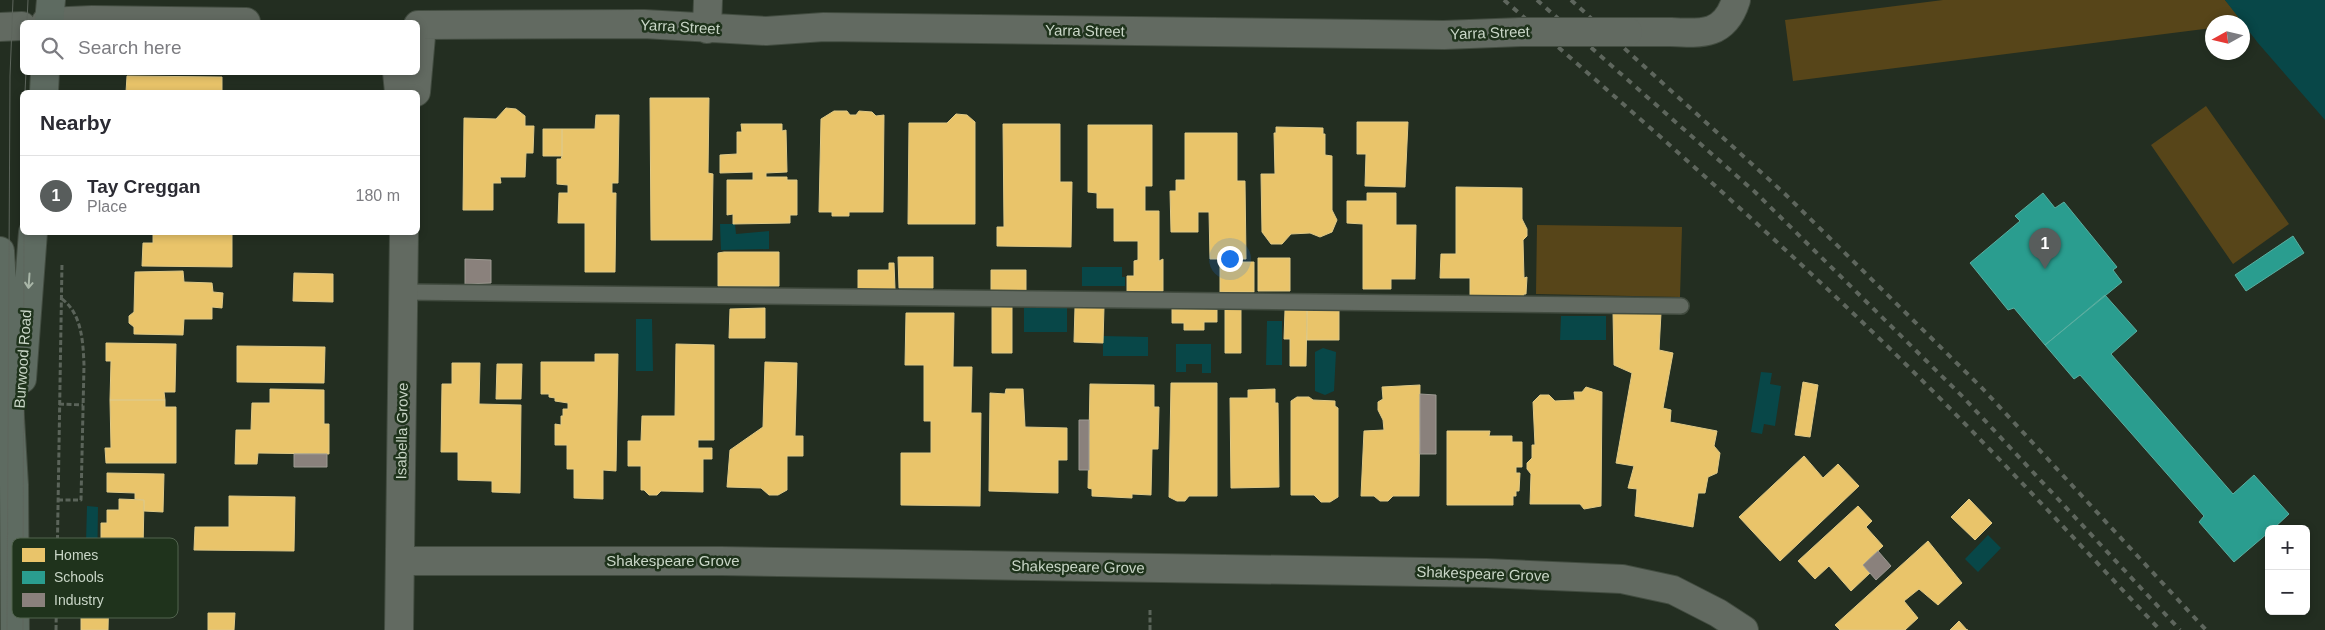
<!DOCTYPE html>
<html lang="en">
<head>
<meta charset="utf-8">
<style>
	:root { --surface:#fff; --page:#f2f2f3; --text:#2b2b33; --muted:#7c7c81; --line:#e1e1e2; --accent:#585d5c }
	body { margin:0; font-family:Helvetica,sans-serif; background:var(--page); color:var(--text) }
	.controls { position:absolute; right:15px; bottom:15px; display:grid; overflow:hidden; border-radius:8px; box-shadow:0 2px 8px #0003 }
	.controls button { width:45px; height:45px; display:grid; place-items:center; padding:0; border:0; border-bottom:1px solid var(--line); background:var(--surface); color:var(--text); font:25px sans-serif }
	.compass { position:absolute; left:2205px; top:15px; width:45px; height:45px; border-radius:50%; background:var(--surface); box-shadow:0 2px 8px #0003; rotate:262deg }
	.you { position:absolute; left:1229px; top:258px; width:18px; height:18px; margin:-12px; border:4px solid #fff; border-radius:50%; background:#1a73e8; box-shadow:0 0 0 8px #1a73e833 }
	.badge { display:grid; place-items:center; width:32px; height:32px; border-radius:50%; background:var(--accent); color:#fff; font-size:16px; font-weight:700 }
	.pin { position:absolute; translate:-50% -41px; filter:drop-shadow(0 1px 2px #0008) }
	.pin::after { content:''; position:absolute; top:26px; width:18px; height:15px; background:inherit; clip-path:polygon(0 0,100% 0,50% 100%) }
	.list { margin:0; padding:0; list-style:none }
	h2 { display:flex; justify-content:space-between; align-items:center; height:65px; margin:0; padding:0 20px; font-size:21px }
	h2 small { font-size:16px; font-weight:400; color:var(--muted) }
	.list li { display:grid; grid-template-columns:32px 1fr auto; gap:15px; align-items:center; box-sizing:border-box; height:80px; padding:0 20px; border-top:1px solid var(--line) }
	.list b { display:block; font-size:19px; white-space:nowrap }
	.list p { margin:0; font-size:16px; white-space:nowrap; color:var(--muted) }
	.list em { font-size:16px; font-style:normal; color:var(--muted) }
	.icon { flex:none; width:28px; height:28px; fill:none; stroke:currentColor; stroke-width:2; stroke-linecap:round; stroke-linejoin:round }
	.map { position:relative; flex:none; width:2325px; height:630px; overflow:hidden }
	.search { position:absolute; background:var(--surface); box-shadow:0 2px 8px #0003; left:20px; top:20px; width:400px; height:55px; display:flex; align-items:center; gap:12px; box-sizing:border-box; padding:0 18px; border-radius:8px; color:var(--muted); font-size:19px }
	.panel { position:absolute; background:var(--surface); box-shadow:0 2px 8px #0003; left:20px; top:90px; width:400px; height:145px; border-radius:8px }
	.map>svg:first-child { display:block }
	.green { fill:#574519 }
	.water { fill:#084748 }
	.homes { fill:#e9c46a; stroke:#dfc986 }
	.schools { fill:#2a9d8f; stroke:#5aaea0 }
	.industry { fill:#8a817c; stroke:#9d9a92 }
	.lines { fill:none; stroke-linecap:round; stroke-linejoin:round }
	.lane-casing { stroke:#424c40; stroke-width:18 }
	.street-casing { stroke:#424c40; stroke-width:30 }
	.primary-casing { stroke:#424c40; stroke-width:30 }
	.path { stroke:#5b645a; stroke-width:3; stroke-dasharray:5 2.5; stroke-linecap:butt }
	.lane { stroke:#626a61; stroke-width:15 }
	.street { stroke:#626a61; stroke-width:28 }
	.primary { stroke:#5e6b61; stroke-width:28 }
	.tram { stroke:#5e665d; stroke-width:1 }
	.rail { stroke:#5e665d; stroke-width:4; stroke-dasharray:6 6; stroke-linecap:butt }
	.street-bridge-casing { stroke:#424c40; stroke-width:30; stroke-linecap:butt }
	.street-bridge { stroke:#626a61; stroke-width:28 }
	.oneway { stroke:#a9b6a8 }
	.labels { text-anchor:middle; stroke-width:5; stroke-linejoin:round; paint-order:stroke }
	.street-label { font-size:15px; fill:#c9d6c7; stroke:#1f331c }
	.key { fill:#1f331c; stroke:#52644f; stroke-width:1 }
	.key-label { font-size:14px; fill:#c9d6c7 }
</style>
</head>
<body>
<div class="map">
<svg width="2325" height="630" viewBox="0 0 2325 630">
	<rect width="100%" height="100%" fill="#232e21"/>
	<path class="green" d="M1943,0H2225L2245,24L2212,22V28L1793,81L1785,20Z
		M2206,106L2289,224L2233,264L2151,145Z
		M1537,225L1682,227L1680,297L1536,294Z"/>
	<path class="water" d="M2225,0H2325V120L2258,43Z
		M720,224H735L736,234L769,231V249L721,250Z
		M1082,267H1122V277H1125V286H1082Z
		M1024,308H1067V332H1024Z
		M1561,316H1606V340H1560Z
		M636,319H652L653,371H636Z
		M1267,321H1282V365H1266Z
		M1103,336L1148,337V356H1103Z
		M1176,344H1211V373H1202V364H1186V372H1176Z
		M1323,348L1336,352L1334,391L1325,395L1315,391V352Z
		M1761,372L1772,373L1770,384L1781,386L1775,426L1764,424L1762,434L1751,432Z
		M87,506L98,507L97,579H85Z
		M1988,535L2001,548L1978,572L1965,559Z"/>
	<path class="homes" d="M127,76L222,77V92H126Z
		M650,98H709L708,173L713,174L712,240H651Z
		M506,108L516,109L525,116V126H534L533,153H526L525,177H500L501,183H493V210H463L464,118L496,119Z
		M834,111H847L850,115H856L859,111L872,112L876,116L884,115L883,212H849V216H832V212H819L821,119Z
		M956,114L967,115L975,122V224H908L909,123H947Z
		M596,115H619L618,183H612V193H616L615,272H585V223H558L559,193H568V185L557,184V159H561L562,156V129H595Z
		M1357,122H1408L1405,187L1365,186L1366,154H1357Z
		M741,124H782V131L786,130L787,172L766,173V177H787V180H797V215H790V223L733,224V214L727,215V180H753V172L720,173V155L737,154V132H742Z
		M1003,124H1060V182H1072L1071,247L997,246V227H1004Z
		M1088,125H1152V186H1145V211H1159V261L1163,259V291H1127V276H1134V261L1138,260V241H1114V208H1097V193L1088,192Z
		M1276,127L1323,128V134H1325V155L1332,156V210L1337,220L1332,232L1320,237L1310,233L1291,234L1282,244H1271L1262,232L1261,174H1275L1274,133H1276Z
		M543,129H562V156H543Z
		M1185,133H1237V181H1245L1246,259H1210L1209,212H1198V232H1171L1170,191H1176V180H1185Z
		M1456,187L1522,188V219L1527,229V236L1523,240L1524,278L1527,277L1526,294H1524L1523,298L1470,297V278H1440L1441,254H1456Z
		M1367,193H1396V225H1416L1415,279H1391V289H1363V224L1347,223V201H1367Z
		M153,232H232V267L142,266L143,243H153Z
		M724,252H779V286H718V253Z
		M898,257H933V288H899Z
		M1258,258H1290V291H1258Z
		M1220,262H1254V292H1220Z
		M889,263H894L895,289H858V270H889Z
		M991,270H1026V292H991Z
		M183,271L184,282L212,283L213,292L223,293L222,308L212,307V319H184L183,335L134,334V327L129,323V316L134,312L135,272Z
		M294,273L333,274V302L293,301Z
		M992,307H1012V353H992Z
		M1075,307H1104L1103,343L1074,342Z
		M765,308V338H729L730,309Z
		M1225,308H1241V353H1225Z
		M1172,309H1217V322H1204V330H1184V323H1172Z
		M1285,310H1307L1306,366H1290V339H1284Z
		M1307,310H1339V340H1307Z
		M1613,312L1661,313L1659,350L1673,353L1663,408L1671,410L1670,422L1717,431L1714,446L1720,453L1717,473L1708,477L1705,493H1698L1693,527L1635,516L1637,489L1628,488L1634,466L1616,463L1632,373L1614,365Z
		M906,313H954L953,367H972L971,413H981L980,506L901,505V453H931V421H924V365H905Z
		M106,343L176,344L175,392H164L165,400H110L111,361H106Z
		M676,344L714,345V440H698V448H712V459H703V492L661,491L657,495H649L644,490H641V466H628V441H641L642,416H675Z
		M237,346L325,347L324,383L237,382Z
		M595,354H618L616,471L603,470V499L574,498V469H567V445H555V424L561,425V416H563V409H568V403L555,401V398L549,397V394H541V362H595Z
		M765,362L797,363L795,436H803V456H787V490L778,495H769L761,488L727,487L730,450L763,427Z
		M452,363H480L479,404L521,405L520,493L492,492V481L458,480V452H441L442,384H452Z
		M497,364H522L521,399H496Z
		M1803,382L1818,385L1810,437L1795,435Z
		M1171,383H1217V496H1189L1185,501H1177L1169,497Z
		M1090,384L1154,385V407H1159L1158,449H1152L1151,495L1132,494V498L1092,496V489L1088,488Z
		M1420,385L1419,496H1393L1388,501H1380L1374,496H1361L1364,431L1384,430L1383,420L1378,410V402L1383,399L1382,387Z
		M1586,387L1602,392L1601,506L1584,509L1580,504H1530L1531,474L1527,469V463L1532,458V445H1535L1533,402L1540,395H1549L1555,401L1575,400L1574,392H1582Z
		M270,389L324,390V424H329V454L258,453L257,464H235L236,430H251L252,403H270Z
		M1006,389H1023L1025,427L1067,428V460H1058V493L989,491L990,393L1005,394Z
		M1275,389V403H1278L1279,487L1231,488L1230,398H1248V390Z
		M1297,397H1309L1313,400L1335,401V406L1338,408V497L1330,502H1321L1314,495H1291V401Z
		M110,400H165V407H176V463H106L105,448H111Z
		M1447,431H1490L1489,436H1512V442H1522V467H1516V473H1520L1519,491H1516V496H1513V505H1447Z
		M1804,456L1823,478L1838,464L1859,486L1780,561L1739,517Z
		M107,473L164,474L163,512L144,511V500L135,499V493L107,492Z
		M229,496L295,497L294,551L194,550L195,527H229Z
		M119,499L144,500L143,550L165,551V582L112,581V553L101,552V523H107V510H119Z
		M1969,499L1992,523L1975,540L1951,517Z
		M1858,506L1872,521L1866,527L1883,546L1863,565L1870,573L1851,591L1829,566L1815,579L1798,561Z
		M1928,541L1962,583L1938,605L1919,589L1904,601L1918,618L1905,630H1840L1835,625Z
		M81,587H109L108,630H81Z
		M208,613H235L234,630H208Z
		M1959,621L1967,630H1968H1950Z"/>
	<path class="schools" d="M2043,193L2055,208L2064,202L2117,267L2113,270L2122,282L2045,345L2014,308L2008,310L1970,263L2020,221L2015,216Z
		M2293,236L2304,253L2246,291L2235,275Z
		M2105,295L2137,331L2111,354L2233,494L2254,475L2289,514L2273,529H2269V532L2234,562L2199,522L2204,516L2080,375L2074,379L2045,345Z"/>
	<path class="industry" d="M465,259L491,260V283L465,284Z
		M1420,394L1436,395V454H1420Z
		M1079,420H1089V470H1079Z
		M294,454H327V467H294Z
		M1878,551L1891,566L1876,580L1863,565Z"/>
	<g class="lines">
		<g class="lane-casing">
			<path id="lane" d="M404,292L1681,306"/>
		</g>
		<g class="street-casing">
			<path id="street" d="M46,22L92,20L246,22
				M418,25L644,24L766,31L824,27L1444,35L1521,32
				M0,27L22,26
				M707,29L708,0
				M1628,32C1642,32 1656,32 1671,32C1703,34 1725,35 1736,0
				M397,72L399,92
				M416,92L422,25
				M400,561H721L1486,573L1622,579L1673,590L1718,613L1744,630
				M399,630L404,232"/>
		</g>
		<g class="primary-casing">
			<path id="primary" d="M49,22L51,0
				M44,92L45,72
				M0,251L14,485L15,630
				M22,379L33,232"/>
		</g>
		<path class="path" d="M59,404L83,405
			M58,500H81L84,365C83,342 82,314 62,299
			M56,630L62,263
			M1150,630V610"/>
		<use href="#lane" class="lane"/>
		<use href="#street" class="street"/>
		<use href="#primary" class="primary"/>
		<path class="tram" d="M27,22L28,0
			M25,92L26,72
			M7,630L10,76L13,0
			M23,630L24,232"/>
		<path class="rail" d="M1504,0C1633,112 1761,224 1884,343C1979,435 2069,533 2160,630
			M1537,0L1755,192L1963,397L2180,630
			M1571,0L1785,194L1982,388L2206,630"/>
		<g class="street-bridge-casing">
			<path id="street-bridge" d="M1521,32H1628"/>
		</g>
		<use href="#street-bridge" class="street-bridge"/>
	</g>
	<defs><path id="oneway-shaft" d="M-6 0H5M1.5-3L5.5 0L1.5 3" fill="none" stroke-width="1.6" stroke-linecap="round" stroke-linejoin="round" transform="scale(1.25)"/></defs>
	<use class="oneway" href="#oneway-shaft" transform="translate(29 281) rotate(94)"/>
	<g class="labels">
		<g class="street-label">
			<text transform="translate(680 27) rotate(3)" y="5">Yarra Street</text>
			<text transform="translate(1085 31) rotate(1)" y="5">Yarra Street</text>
			<text transform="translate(1490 33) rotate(-2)" y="5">Yarra Street</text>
			<text transform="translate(23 359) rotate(-86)" y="5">Burwood Road</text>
			<text transform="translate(402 431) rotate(-89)" y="5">Isabella Grove</text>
			<text x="673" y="566">Shakespeare Grove</text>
			<text transform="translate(1078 567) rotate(1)" y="5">Shakespeare Grove</text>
			<text transform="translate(1483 574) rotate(2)" y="5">Shakespeare Grove</text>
		</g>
	</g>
	<rect x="12" y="538" width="166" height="80" rx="8" class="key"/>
	<rect x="22" y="548" width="23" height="14" fill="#e9c46a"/>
	<rect x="22" y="571" width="23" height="13" fill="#2a9d8f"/>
	<rect x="22" y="593" width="23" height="14" fill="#8a817c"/>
	<g class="key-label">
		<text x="54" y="560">Homes</text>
		<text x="54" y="582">Schools</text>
		<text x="54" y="605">Industry</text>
	</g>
</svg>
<div class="controls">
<button>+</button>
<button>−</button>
</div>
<svg class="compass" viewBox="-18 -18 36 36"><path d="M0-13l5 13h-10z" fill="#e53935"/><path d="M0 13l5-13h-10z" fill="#7c7c81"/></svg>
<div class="you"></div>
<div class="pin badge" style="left:2045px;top:269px">1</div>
<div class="search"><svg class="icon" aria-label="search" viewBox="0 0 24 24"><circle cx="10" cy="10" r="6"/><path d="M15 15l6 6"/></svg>Search here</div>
<section class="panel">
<h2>Nearby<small></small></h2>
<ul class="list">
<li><span class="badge">1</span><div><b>Tay Creggan</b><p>Place</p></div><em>180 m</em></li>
</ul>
</section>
</div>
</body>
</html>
